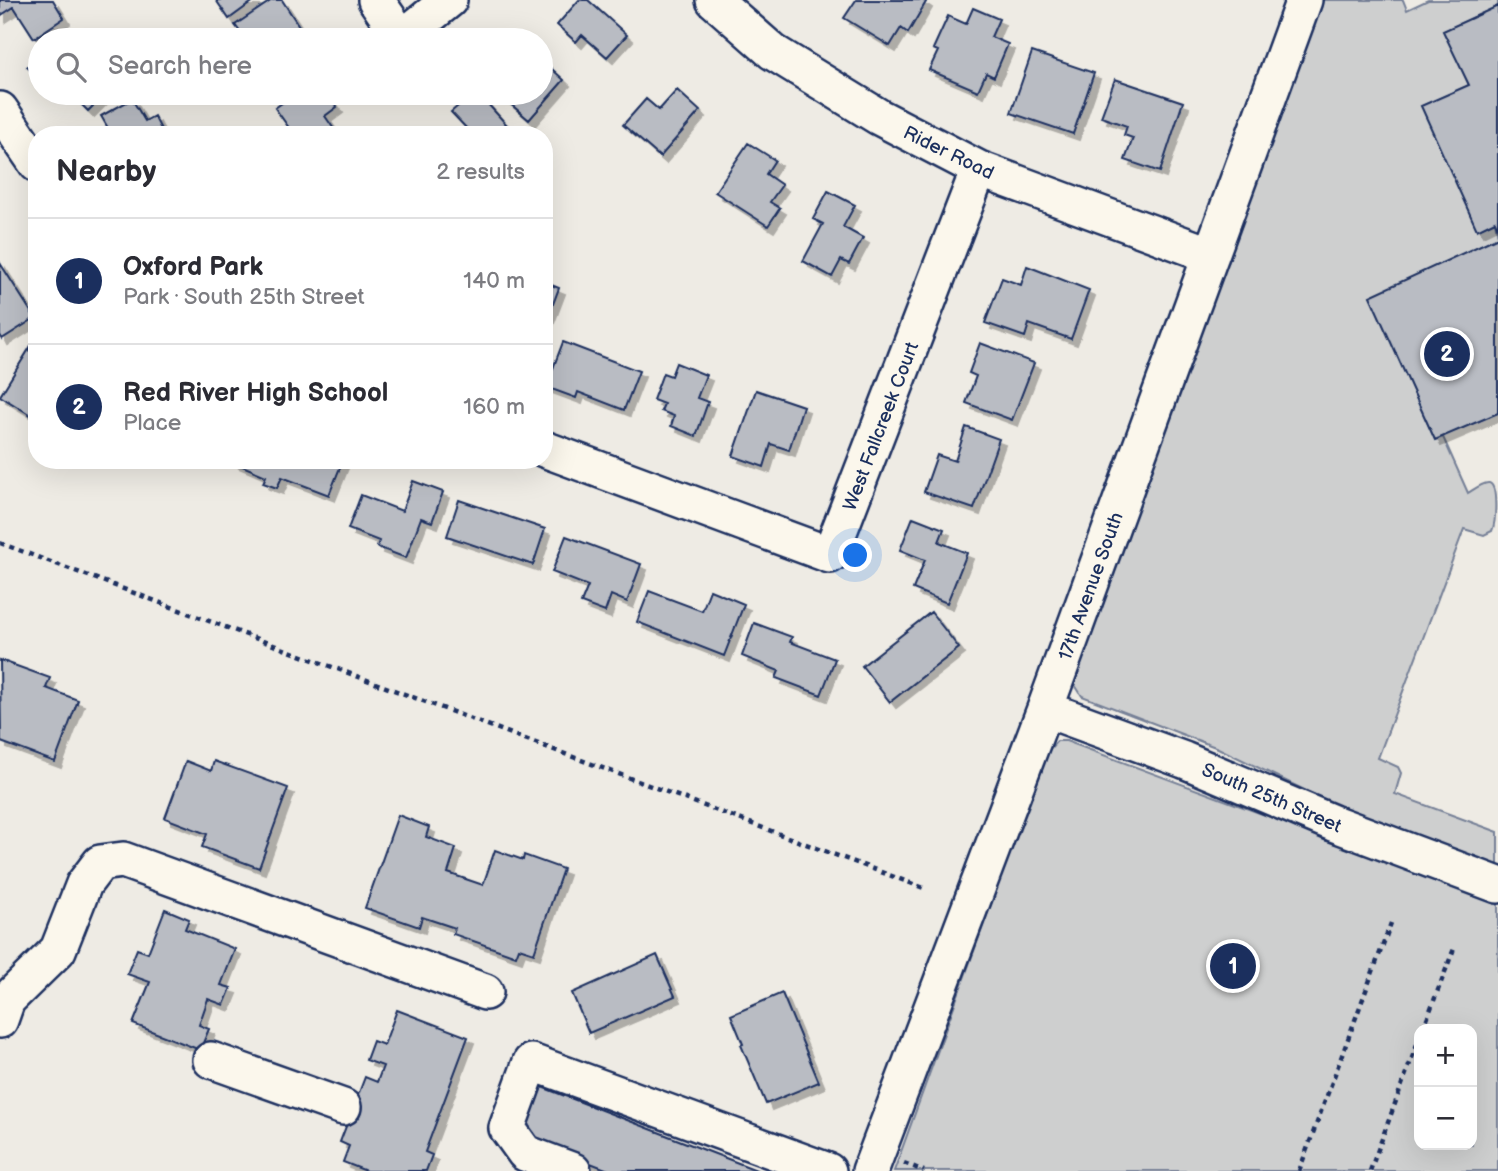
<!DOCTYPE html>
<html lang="en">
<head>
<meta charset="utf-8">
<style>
	:root { --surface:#fff; --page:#f2f2f3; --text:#2b2b33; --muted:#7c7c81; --line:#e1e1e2; --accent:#1b2f5e }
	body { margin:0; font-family:"Balsamiq Sans",sans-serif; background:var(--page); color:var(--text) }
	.controls { position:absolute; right:21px; bottom:21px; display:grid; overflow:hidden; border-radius:14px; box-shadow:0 7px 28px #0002 }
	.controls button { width:63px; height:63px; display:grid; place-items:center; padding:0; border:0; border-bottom:2px solid var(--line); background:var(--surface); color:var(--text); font:35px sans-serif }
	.you { position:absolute; left:856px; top:556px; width:24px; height:24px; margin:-18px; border:5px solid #fff; border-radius:50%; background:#1a73e8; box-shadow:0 0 0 10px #1a73e833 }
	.badge { display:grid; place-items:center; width:46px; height:46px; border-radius:50%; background:var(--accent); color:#fff; font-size:23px; font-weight:700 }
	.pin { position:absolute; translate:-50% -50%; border:4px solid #fff; box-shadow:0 2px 7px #0006 }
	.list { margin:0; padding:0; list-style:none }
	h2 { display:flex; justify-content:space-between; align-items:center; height:91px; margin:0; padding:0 28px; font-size:30px }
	h2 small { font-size:23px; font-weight:400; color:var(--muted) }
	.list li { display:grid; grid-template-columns:46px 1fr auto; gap:21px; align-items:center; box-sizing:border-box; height:126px; padding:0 28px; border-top:2px solid var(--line) }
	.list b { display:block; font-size:26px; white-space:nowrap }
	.list p { margin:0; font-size:23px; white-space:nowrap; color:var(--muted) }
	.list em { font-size:23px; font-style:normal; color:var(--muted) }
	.icon { flex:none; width:38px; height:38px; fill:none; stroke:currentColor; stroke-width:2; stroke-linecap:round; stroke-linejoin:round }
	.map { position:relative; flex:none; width:1498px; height:1171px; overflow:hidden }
	.search { position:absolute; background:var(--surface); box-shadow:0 7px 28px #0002; left:28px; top:28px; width:525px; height:77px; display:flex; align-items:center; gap:18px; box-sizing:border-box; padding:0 24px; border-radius:38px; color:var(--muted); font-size:26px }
	.panel { position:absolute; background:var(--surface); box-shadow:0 7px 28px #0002; left:28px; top:126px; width:525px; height:343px; border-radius:28px }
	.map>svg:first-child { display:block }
	.green { fill:#cecfcf; stroke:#747f96; stroke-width:2; fill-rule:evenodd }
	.building { fill:#b9bcc3; stroke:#1b2f5e; stroke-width:2; filter:url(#shadow) }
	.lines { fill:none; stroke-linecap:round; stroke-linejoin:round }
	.minor-casing { stroke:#1b2f5e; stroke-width:40 }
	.path { stroke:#1b2f5e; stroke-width:4.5; stroke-dasharray:5 5; stroke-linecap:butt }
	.minor { stroke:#fbf7ec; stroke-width:35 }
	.labels { text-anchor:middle; stroke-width:6; stroke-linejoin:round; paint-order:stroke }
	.street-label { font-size:19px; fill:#1b2f5e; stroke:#fbf7ec }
</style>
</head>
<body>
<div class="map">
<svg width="1498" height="1171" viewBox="0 0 1498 1171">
	<defs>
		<filter id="shadow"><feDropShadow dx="6" dy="6" stdDeviation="0" flood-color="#0004"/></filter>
	</defs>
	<rect width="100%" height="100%" fill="#eeebe4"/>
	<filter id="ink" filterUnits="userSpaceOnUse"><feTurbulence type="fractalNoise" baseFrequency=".0143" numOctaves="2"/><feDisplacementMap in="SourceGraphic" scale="14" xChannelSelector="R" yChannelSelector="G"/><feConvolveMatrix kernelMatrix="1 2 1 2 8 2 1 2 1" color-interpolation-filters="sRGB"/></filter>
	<g filter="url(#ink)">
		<path class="green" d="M1321,0H1403L1407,10L1428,0H1498V6L1444,31L1469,85L1422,106L1477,229L1495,221L1498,237L1371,297L1435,440L1443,437L1468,493C1473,490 1483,482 1489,483C1498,485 1496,522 1492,531L1484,535L1464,529L1378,758L1398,767L1401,773L1395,794L1498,832V867L1352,813L1218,748L1082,696L1075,685L1074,674Z
			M1057,741H1066L1498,902V1171H894L1046,753ZM1419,1029H1472V1145H1419Z"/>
		<path class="building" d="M0,0H53L64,18L34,38L14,7L0,16Z
			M216,0H255L229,19Z
			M272,0H282L299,26L283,37L286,40H246L235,25Z
			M579,0H588L627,35L607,57L582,35L576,42L557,25Z
			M856,0H923L926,2L908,33L901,28L890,46L844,18Z
			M1498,6V229L1495,221L1477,230L1421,106L1469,85L1443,31Z
			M973,8L999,19L991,37L1008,44L994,77L986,73L978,91L929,70L938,51L933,49L948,16L966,24Z
			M67,28L79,40H54Z
			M1032,52L1094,73L1073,134L1011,113Z
			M40,54V79L27,67Z
			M541,59L564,80L529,120L498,93H541Z
			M1115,79L1183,102L1160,172L1125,160L1133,138L1124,135L1127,126L1101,117Z
			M677,90L700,111L660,157L623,125L646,99L659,110Z
			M70,93H106L88,111Z
			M296,93H327L337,107L325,116L338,135H294L275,108Z
			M473,93H478L516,135H465L469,131L451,112Z
			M132,99L145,121L154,116L164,135H112L101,116Z
			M748,143L775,160L766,174L782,185L770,202L780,208L768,226L715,192Z
			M828,191L855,205L843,227L863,238L849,264L841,260L832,277L803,261L823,224L813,219Z
			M1498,237V413L1435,440L1370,296Z
			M0,263L35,318L2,339L0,335Z
			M1027,266L1089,290L1071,339L1029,324L1025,337L985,323L1002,278L1021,285Z
			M544,282L559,288L544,328Z
			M34,341L37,343V412L34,417L0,396Z
			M563,342L639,371L624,410L578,392L576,398L546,387Z
			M980,343L1034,363L1012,420L966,403L976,376L969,373Z
			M676,363L706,375L697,398L708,402L696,436L671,426L674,416L661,411L664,404L653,400L663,373L671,376Z
			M756,390L803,406L789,450L771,444L764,467L733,456Z
			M966,427L999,439L974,509L924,492L937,455L955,461Z
			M234,460H343L329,495L282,477L277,488L263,483L266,476L233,462Z
			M413,481L443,492L432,522L421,518L406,558L377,547L379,541L348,529L361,495L402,511Z
			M459,500L545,529L533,565L447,536Z
			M913,517L944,529L939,542L967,553L947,603L913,589L925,560L900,550Z
			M566,536L641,564L627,602L611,595L605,612L581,603L588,586L552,572Z
			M710,590L744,604L724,656L637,622L649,591L702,611Z
			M931,612L959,648L890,702L862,666Z
			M754,623L792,637L790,642L835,659L821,695L776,678L779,671L742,656Z
			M0,660L50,678L46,688L78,700L55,762L1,742Z
			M186,761L211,771L214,761L288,788L259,868L202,847L207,834L165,818Z
			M398,815L429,827L426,837L456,848L448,873L483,885L495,850L523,860L524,855L563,869L534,953L519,948L516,956L453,934L455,928L422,917L419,927L365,908Z
			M165,909L189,919L185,929L235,949L221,985L231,988L224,1005L208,999L199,1025L209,1029L200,1050L133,1024L150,982L127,974L137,949L148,953Z
			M657,955L675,996L589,1033L572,993Z
			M782,993L819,1082L766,1104L741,1045L743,1044L731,1015Z
			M397,1010L468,1037L425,1152L432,1155L426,1171H366L343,1162L349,1146L340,1142L365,1077L377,1082L383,1066L366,1060L373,1041L384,1045Z
			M534,1084L759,1171H611L515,1134Z"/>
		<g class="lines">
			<g class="minor-casing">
				<path id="minor" d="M376,0L402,38L449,0
					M714,0L773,52L879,117L979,169L1211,255
					M0,110L37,164
					M544,449L830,555L979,169
					M1045,709L1184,760L1333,823L1498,885
					M0,1020L7,1000L58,950L84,884L100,863L123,860L485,992
					M211,1060L343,1107
					M573,1171L525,1153L507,1128L531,1062L828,1171
					M870,1171L1045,709L1304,0"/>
			</g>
			<path class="path" d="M0,543L924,888
				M1423,1029L1455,946
				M904,1163L924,1171
				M1299,1171L1391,923
				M1370,1171L1419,1039"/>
			<use href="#minor" class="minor"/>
		</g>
	</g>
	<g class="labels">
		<g class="street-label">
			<text transform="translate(949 152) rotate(26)" y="7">Rider Road</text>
			<text transform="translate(880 426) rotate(-69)" y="7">West Fallcreek Court</text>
			<text transform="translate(1090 586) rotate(-70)" y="7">17th Avenue South</text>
			<text transform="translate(1272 797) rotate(23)" y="7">South 25th Street</text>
		</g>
	</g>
</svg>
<div class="controls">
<button>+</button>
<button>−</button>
</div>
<div class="you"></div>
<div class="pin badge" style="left:1233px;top:966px">1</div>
<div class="pin badge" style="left:1447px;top:354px">2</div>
<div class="search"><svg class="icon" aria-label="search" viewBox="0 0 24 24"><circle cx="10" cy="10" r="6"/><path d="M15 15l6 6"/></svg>Search here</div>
<section class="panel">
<h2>Nearby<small>2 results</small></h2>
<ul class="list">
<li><span class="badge">1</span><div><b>Oxford Park</b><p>Park · South 25th Street</p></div><em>140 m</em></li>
<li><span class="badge">2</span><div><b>Red River High School</b><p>Place</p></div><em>160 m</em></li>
</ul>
</section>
</div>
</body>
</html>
